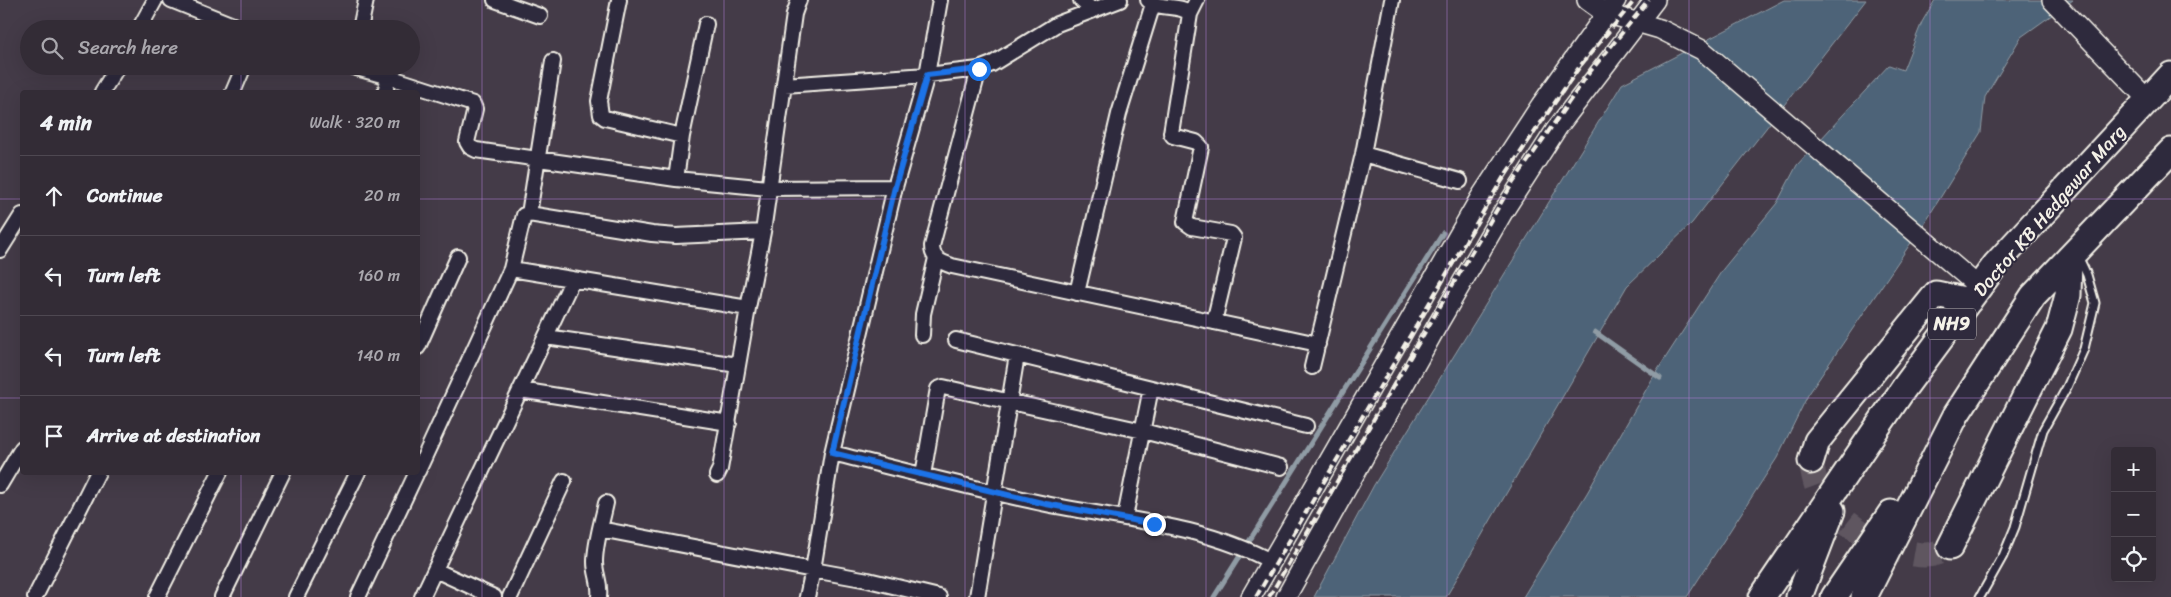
<!DOCTYPE html>
<html lang="en">
<head>
<meta charset="utf-8">
<style>
	:root { --surface:#332c36; --page:#3e3842; --text:#f1f3f6; --muted:#a9a7ad; --line:#4e4851 }
	body { margin:0; font-family:Sriracha,sans-serif; background:var(--page); color:var(--text) }
	.controls { position:absolute; right:15px; bottom:15px; display:grid; overflow:hidden; border-radius:5px; box-shadow:0 5px 20px #0002 }
	.controls button { width:45px; height:45px; display:grid; place-items:center; padding:0; border:0; border-bottom:1px solid var(--line); background:var(--surface); color:var(--text); font:25px sans-serif }
	.stop { position:absolute; width:15px; height:15px; margin:-11px; border:4px solid #1a73e8; border-radius:50%; background:#fff }
	.stop.end { background:#1a73e8; border-color:#fff; box-shadow:0 1px 5px #0008 }
	.list { margin:0; padding:0; list-style:none }
	h2 { display:flex; justify-content:space-between; align-items:center; height:65px; margin:0; padding:0 20px; font-size:21px }
	h2 small { font-size:16px; font-weight:400; color:var(--muted) }
	.list li { display:grid; grid-template-columns:32px 1fr auto; gap:15px; align-items:center; box-sizing:border-box; height:80px; padding:0 20px; border-top:1px solid var(--line) }
	.list b { display:block; font-size:19px; white-space:nowrap }
	.list em { font-size:16px; font-style:normal; color:var(--muted) }
	.icon { flex:none; width:28px; height:28px; fill:none; stroke:currentColor; stroke-width:2; stroke-linecap:round; stroke-linejoin:round }
	.map { position:relative; flex:none; width:2171px; height:597px; overflow:hidden }
	.search { position:absolute; background:var(--surface); box-shadow:0 5px 20px #0002; left:20px; top:20px; width:400px; height:55px; display:flex; align-items:center; gap:12px; box-sizing:border-box; padding:0 18px; border-radius:28px; color:var(--muted); font-size:19px }
	.panel { position:absolute; background:var(--surface); box-shadow:0 5px 20px #0002; left:20px; top:90px; width:400px; height:385px; border-radius:5px }
	.map>svg:first-child { display:block }
	.water { fill:#4d6478; stroke:#909ca5 }
	.lines { fill:none; stroke-linecap:round; stroke-linejoin:round }
	.stream { stroke:#909ca5; stroke-width:5 }
	.highway-tunnel { stroke:#5e5660; stroke-width:25; stroke-dasharray:25 12; stroke-linecap:butt }
	.lane-casing { stroke:#f4f1e8; stroke-width:11 }
	.street-casing { stroke:#f4f1e8; stroke-width:18 }
	.secondary-casing { stroke:#f4f1e8; stroke-width:22 }
	.highway-casing { stroke:#f4f1e8; stroke-width:29 }
	.lane { stroke:#2f2a3d; stroke-width:7 }
	.street { stroke:#2f2a3d; stroke-width:14 }
	.secondary { stroke:#2f2a3d; stroke-width:19 }
	.highway { stroke:#2f2a3d; stroke-width:25 }
	.rail { stroke:#f4f1e8; stroke-width:4; stroke-dasharray:8 4; stroke-linecap:butt }
	.route { stroke:#1a73e8; stroke-width:6 }
	.grid { fill:none; stroke:#ab7bcf; stroke-width:1; stroke-opacity:0.55 }
	.labels { text-anchor:middle; stroke-width:4; stroke-linejoin:round; paint-order:stroke }
	.shield { fill:#2f2a3d; stroke:#b9b5b5; stroke-width:1 }
	.shield-label { font-size:18px; font-weight:bold; fill:#f4f1e8 }
	.street-label { font-size:19px; fill:#f4f1e8; stroke:#2f2a3d }
</style>
</head>
<body>
<div class="map">
<svg width="2171" height="597" viewBox="0 0 2171 597">
	<rect width="100%" height="100%" fill="#443b48"/>
	<filter id="ink" filterUnits="userSpaceOnUse"><feTurbulence type="fractalNoise" baseFrequency=".02" numOctaves="2"/><feDisplacementMap in="SourceGraphic" scale="10" xChannelSelector="R" yChannelSelector="G"/><feConvolveMatrix kernelMatrix="1 2 1 2 8 2 1 2 1" color-interpolation-filters="sRGB"/></filter>
	<g filter="url(#ink)">
		<path class="water" d="M1784,0H1866L1692,223L1627,286L1446,597H1314L1374,485L1622,84Z
			M1935,0H2073L2021,37L1985,97L1981,132L1927,219L1808,395L1777,458L1687,597H1523L1587,493L1655,374L1723,269L1777,203L1797,165L1889,65L1903,70L1922,22Z"/>
		<g class="lines">
			<path class="stream" d="M1595,332L1660,378
				M1214,597L1443,233"/>
			<path class="highway-tunnel" d="M1811,461C1813,472 1814,481 1819,491C1836,523 1889,554 1925,555C1934,555 1942,551 1950,547"/>
			<g class="lane-casing">
				<path id="lane" d="M1980,597L2003,556L2015,527L2043,430L2067,387L2084,349L2095,303L2087,275L2078,256"/>
			</g>
			<g class="street-casing">
				<path id="street" d="M171,0L243,29
					M495,0L540,16
					M619,0L599,101L601,115L605,118L682,136
					M1081,0L1092,10
					M1148,0C1159,11 1181,3 1190,14L1171,133L1173,136L1196,142L1201,147L1185,222L1192,227L1231,234L1234,238L1214,322
					M1190,14L1197,0
					M139,29L155,0
					M360,29L366,0
					M353,67L389,77L385,92
					M979,69L932,246C932,259 941,262 952,266L1318,344
					M389,77L473,104L475,109L467,142L470,147L476,150L676,179L768,188L895,187
					M784,85L927,75L979,69L992,64L1057,24L1120,0
					M102,92L118,66
					M233,92L244,66
					M1363,154L1460,181
					M676,179L682,136L706,24
					M529,214L553,61
					M0,250L22,215
					M511,269L748,308
					M1077,293L1119,114L1153,4
					M922,335L923,314L936,258
					M546,337L738,365
					M956,340L1306,426
					M418,347L458,257
					M1312,367L1363,154L1392,0
					M520,390L729,423
					M832,453C903,470 974,489 1046,504C1120,519 1204,525 1272,562
					M418,471L511,269L524,215L529,214L652,234L676,236L763,232
					M717,475L720,469L748,308L763,232L794,14L799,0
					M923,475L937,394L938,389L943,387L1143,431L1281,467
					M0,485L22,448
					M1125,517L1151,388
					M600,529L813,570L807,597
					M435,570L494,597
					M35,597L98,472
					M157,597L220,472
					M222,597L283,472
					M296,597L358,472
					M358,597L417,472
					M422,597L573,279
					M510,597L564,481
					M599,597C601,582 595,575 595,562C595,543 602,522 606,503
					M939,597L868,580L813,570L832,453L895,187L927,75L940,0
					M977,597L1017,355"/>
			</g>
			<g class="secondary-casing">
				<path id="secondary" d="M1587,0L1605,13L1660,29L1702,50L1979,287
					M2052,0L2147,99
					M1251,597L1480,198L1541,105L1616,0
					M1286,597L1434,331L1503,212L1557,128L1655,0"/>
			</g>
			<g class="highway-casing">
				<path id="highway" d="M1811,461L1817,441L1936,294L1969,301
					M1950,547L2059,329L2068,295L2069,258
					M1762,597L1904,388L1996,264L2171,75
					M1799,597L1832,511
					M1834,597L1891,513
					M1864,597L1956,415L2033,296L2171,151"/>
			</g>
			<use href="#lane" class="lane"/>
			<use href="#street" class="street"/>
			<use href="#secondary" class="secondary"/>
			<use href="#highway" class="highway"/>
			<path class="rail" d="M1256,597L1503,178L1580,66L1635,0
				M1269,597L1512,184L1589,73L1649,0"/>
		</g>
	</g>
	<g class="lines" filter="url(#ink)">
		<path class="route" d="M979,69L927,75L895,187L832,453L1046,504L1154,524"/>
	</g>
	<path class="grid" d="M241,0V29M482,0V597M724,0V597M965,0V597M1206,0V597M1447,0V597M1689,0V597M1930,0V597M241,66V92M0,199H22M418,199H2171M0,398H22M418,398H2171M241,472V597"/>
	<g class="labels">
		<rect class="shield" x="1928" y="308.5" width="48" height="31" rx="4"/>
		<g class="shield-label">
			<text x="1952" y="330">NH9</text>
		</g>
		<g class="street-label">
			<text transform="translate(2049 210) rotate(-49)" y="7">Doctor KB Hedgewar Marg</text>
		</g>
	</g>
</svg>
<div class="controls">
<button>+</button>
<button>−</button>
<button><svg class="icon" aria-label="locate" viewBox="0 0 24 24"><circle cx="12" cy="12" r="6"/><path d="M12 2v4M12 18v4M2 12h4M18 12h4"/></svg></button>
</div>
<div class="stop" style="left:979px;top:69px"></div>
<div class="stop end" style="left:1154px;top:524px"></div>
<div class="search"><svg class="icon" aria-label="search" viewBox="0 0 24 24"><circle cx="10" cy="10" r="6"/><path d="M15 15l6 6"/></svg>Search here</div>
<section class="panel">
<h2>4 min<small>Walk · 320 m</small></h2>
<ul class="list">
<li><svg class="icon" aria-label="ahead" viewBox="0 0 24 24"><path d="M12 20V5M6 11l6-6 6 6"/></svg><div><b>Continue</b></div><em>20 m</em></li>
<li><svg class="icon" aria-label="left" viewBox="0 0 24 24"><path d="M17 20v-9H6M10 6l-5 5 5 5"/></svg><div><b>Turn left</b></div><em>160 m</em></li>
<li><svg class="icon" aria-label="left" viewBox="0 0 24 24"><path d="M17 20v-9H6M10 6l-5 5 5 5"/></svg><div><b>Turn left</b></div><em>140 m</em></li>
<li><svg class="icon" aria-label="arrive" viewBox="0 0 24 24"><path d="M6 21V4h12l-3 4 3 4H6"/></svg><div><b>Arrive at destination</b></div></li>
</ul>
</section>
</div>
</body>
</html>
